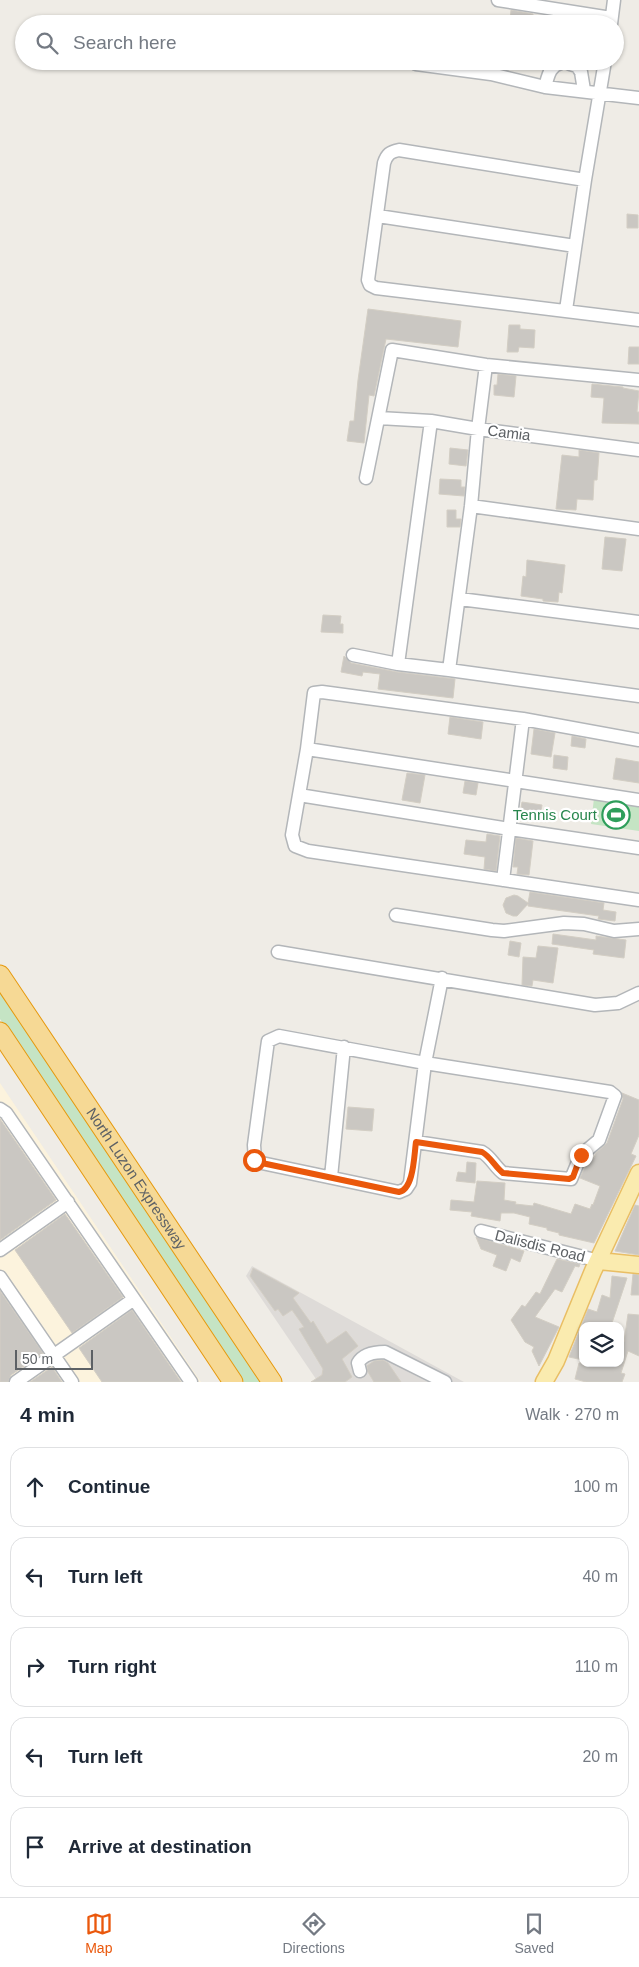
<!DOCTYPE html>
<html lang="en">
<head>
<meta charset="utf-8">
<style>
	:root { --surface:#fff; --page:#f6f6f7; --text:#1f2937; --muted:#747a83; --line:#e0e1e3; --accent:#ea580c }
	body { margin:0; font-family:Helvetica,sans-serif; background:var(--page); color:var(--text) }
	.controls { position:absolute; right:15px; bottom:15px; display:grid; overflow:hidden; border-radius:10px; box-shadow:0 1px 4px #0004 }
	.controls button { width:45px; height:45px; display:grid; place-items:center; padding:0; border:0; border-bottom:1px solid var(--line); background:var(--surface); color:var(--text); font:25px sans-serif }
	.scale { position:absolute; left:15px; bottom:12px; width:78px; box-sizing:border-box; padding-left:5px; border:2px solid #5d6165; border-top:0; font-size:14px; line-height:18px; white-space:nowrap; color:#5d6165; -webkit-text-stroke:4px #fff; paint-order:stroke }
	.stop { position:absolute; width:15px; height:15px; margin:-11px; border:4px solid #ea580c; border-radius:50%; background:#fff }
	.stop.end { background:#ea580c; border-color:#fff; box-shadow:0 1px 5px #0008 }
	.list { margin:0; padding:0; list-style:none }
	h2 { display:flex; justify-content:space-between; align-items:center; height:65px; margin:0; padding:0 20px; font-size:21px }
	h2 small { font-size:16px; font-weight:400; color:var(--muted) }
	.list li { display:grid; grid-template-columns:32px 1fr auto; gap:15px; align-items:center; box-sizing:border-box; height:80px; margin:0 10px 10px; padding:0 10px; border:1px solid var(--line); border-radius:15px }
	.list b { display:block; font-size:19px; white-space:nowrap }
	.list em { font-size:16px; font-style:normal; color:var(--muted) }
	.icon { flex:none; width:28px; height:28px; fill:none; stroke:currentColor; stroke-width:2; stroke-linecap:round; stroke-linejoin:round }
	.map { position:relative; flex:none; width:639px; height:1382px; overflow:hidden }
	.search { position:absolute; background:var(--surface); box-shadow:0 1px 4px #0004; left:15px; right:15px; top:15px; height:55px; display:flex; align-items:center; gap:12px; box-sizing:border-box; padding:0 18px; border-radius:28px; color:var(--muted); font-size:19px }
	.sheet { height:515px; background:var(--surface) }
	nav { display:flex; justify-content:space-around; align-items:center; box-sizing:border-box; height:70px; border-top:1px solid var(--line); background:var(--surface); font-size:14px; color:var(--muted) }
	nav a { display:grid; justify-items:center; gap:2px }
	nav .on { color:var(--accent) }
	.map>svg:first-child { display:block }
	.commercial { fill:#fcf3dd }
	.industrial { fill:#dedbd8 }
	.green { fill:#c5e4c4 }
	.building { fill:#cac7c2; stroke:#d3cec4 }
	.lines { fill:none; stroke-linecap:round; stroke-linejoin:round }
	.minor-casing { stroke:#b3b6b9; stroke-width:15 }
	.major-casing { stroke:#e9be64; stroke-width:19 }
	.highway-casing { stroke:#e6990e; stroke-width:21 }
	.minor { stroke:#fff; stroke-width:12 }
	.major { stroke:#faebaf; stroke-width:16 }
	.highway { stroke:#f6d995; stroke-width:19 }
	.route { stroke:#ea580c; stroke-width:6 }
	.labels { text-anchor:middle; stroke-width:4.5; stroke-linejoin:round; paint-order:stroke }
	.street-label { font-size:15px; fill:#5d6165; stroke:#fff }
	.leisure-label { font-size:15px; fill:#27864d; stroke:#fff; text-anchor:end }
</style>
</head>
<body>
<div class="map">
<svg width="639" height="1382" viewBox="0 0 639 1382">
	<rect width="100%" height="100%" fill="#efece6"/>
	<path class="commercial" d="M0,1083L201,1382H0Z"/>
	<path class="industrial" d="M252,1266L464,1382H318L246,1276Z"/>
	<path class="green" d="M594,798L639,805V831L591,824Z
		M0,986L266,1382H244L0,1019Z"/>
	<path class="building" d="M511,10L533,14V20H510Z
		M627,214L638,215V228H627Z
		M368,309L461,321L458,347L386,339L374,396L369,395L364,443L347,441L350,421H354L358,380Z
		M509,325H520V329L535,330L534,348L519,347L518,352H507Z
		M629,347H639V364H628Z
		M498,374L516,376L514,397L494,395V385H497Z
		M592,384L623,387V388L639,391L637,412H639V424L602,423L604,398L591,397Z
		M450,448L468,450L466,466L449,464Z
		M579,450L599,453L597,480H594L593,500L577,499L576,510L556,509L562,455L579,457Z
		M440,479L461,480V487H465L464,496L439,494Z
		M447,510H456V519H461L460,527H447Z
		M605,537L626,539L622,571L602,569Z
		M527,560L565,565L562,593L559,592L558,602L543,601V599L521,596L523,576L526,577Z
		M323,615L341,616L340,624H343V633L321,632Z
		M344,656L351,663L397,672L455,679L453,698L378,689L380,674L363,672L362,676L341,672Z
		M450,717L483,722L481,739L448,734Z
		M534,729L555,733L551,757L531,754Z
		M572,736L586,739L585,748L571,746Z
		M554,755L568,757L567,770L553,768Z
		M616,758L639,762V783L613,779Z
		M407,773L425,775L420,803L402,800Z
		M465,781L478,783L476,795L463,793Z
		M522,802L542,805L540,817L520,814Z
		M487,834L500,836L496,871L484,869L485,857L464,854L466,840L486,842Z
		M516,838L533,841L529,875L517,874L518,867H513Z
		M530,892L604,903L603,910L616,912L615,921L598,919L599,916L528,906V904L517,916H513L506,913L503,905L506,898L514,895L518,896L528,903Z
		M553,934L596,940V936L626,940L624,958L593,954L594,950L552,944Z
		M510,941L521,943L519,957L508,955Z
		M538,946L558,948L553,983L533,980L532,986L522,985L523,957L536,958Z
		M622,1093L639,1100V1135L631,1154L636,1156L594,1243L559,1235V1233L547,1230V1228L529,1224L530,1217L514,1213H501L500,1221L471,1216L472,1212L450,1210L451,1200L474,1202L477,1181L505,1183L504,1200L516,1202L515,1204L533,1206L534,1203L571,1214L575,1204L590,1209L592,1204L593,1205L600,1186L580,1178L588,1160L592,1157L594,1158L596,1153L607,1143L623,1099Z
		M348,1107L374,1109L372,1131L346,1129Z
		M0,1119L56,1200L0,1240Z
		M467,1162L476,1163L475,1183L456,1181L458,1172L466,1173Z
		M635,1205L639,1206V1255L615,1251Z
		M65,1214L123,1297L72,1333L15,1250Z
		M476,1237L524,1251L520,1262L511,1258L506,1271L493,1266L497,1255L481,1249Z
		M557,1259L580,1264L579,1267L575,1266L562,1292L555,1289L535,1317L559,1327L539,1366L532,1351L534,1347L525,1342L511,1320L522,1305L525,1307L536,1292L540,1294Z
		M253,1268L299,1293L293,1298L311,1323L313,1321L327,1344L346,1331L358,1346L342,1359L352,1377L345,1382H311L322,1375L323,1369L299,1329L304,1327L292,1310L283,1316L278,1309L275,1311L250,1276Z
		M633,1274L639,1275V1295H631Z
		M612,1276L627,1278L611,1326H583V1360L569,1357L588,1309L597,1312L602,1295L610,1298Z
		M0,1291L43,1353L11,1375L8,1382H0Z
		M132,1310L181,1382H102L79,1348Z
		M628,1314L639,1315V1356L628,1351L621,1373L625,1374L622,1382H586L575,1379L579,1363H620V1341L624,1342Z
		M383,1360L388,1363L401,1382H374L368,1372L367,1366L374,1361Z
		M52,1367L62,1382H30Z"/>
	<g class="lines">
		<g class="minor-casing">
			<path id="minor" d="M498,0L611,18
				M611,24L614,0
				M416,64L491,74L545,87L639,98
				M570,64L577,66L581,72L584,90
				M545,87C548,77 549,66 561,63
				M585,180L399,150C390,152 387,154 384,163L368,280L370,285L376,288L639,320
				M378,216L575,246
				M566,310L585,180L605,61
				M379,418L431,421L478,429L639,450
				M366,478L392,350L486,365L639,380
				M471,506L639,529
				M460,599L639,622
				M353,655L398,664L449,670L639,696
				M398,664L431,421
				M449,670L471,506L478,429L486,365
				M639,740L523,719L322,692L314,693L307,749L292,835L295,846L308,851L639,900
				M307,749L639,800
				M299,795L510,829L639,848
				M503,880L523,719
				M396,915L492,930L504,931L564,923L584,924L614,931L639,929
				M278,952L595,1005L618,1003L639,993
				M0,1109L6,1113L191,1382
				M416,1142L482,1152C491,1157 495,1167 503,1173L571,1179L581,1155L599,1140L615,1096L610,1092L425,1063L279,1036L268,1041L267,1048L254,1145L255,1160L257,1162L399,1192L406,1189L410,1183L425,1063L442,978
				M331,1177L344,1047
				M481,1231L599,1261
				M0,1250L68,1202
				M0,1277L72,1382
				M360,1371L358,1363C363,1354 376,1352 385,1352L445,1382
				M16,1382L134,1299"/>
		</g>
		<g class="major-casing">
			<path id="major" d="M599,1261L639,1265
				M544,1382L556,1361L593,1271L639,1173"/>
		</g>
		<g class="highway-casing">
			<g id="highway">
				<path id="s1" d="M0,975L272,1382"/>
				<path d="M0,1032L233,1382"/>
			</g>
		</g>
		<use href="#minor" class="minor"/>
		<use href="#major" class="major"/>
		<use href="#highway" class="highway"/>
	</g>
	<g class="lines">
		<path class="route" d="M254,1160L257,1162L399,1192C414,1189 414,1155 416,1142L482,1152C491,1157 495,1167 503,1173L569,1179L573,1177L581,1155"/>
	</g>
	<defs>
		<g id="stadium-ring" transform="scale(1.4375)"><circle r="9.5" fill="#fff" stroke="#2e9e5b" stroke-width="1.5"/><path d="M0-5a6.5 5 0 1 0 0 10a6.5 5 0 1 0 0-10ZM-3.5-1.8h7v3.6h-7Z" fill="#2e9e5b"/></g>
	</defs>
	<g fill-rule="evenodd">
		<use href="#stadium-ring" x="616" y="815"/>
	</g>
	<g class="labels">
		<g class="street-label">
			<text transform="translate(509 433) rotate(7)" y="5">Camia</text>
			<text dy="5" stroke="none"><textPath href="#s1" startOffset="245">North Luzon Expressway</textPath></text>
			<text transform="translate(540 1246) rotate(14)" y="5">Dalisdis Road</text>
		</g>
		<g class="leisure-label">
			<text x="597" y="820">Tennis Court</text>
		</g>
	</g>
</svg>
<div class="controls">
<button><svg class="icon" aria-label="layers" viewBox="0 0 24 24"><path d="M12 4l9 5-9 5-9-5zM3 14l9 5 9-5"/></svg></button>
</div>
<div class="scale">50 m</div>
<div class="stop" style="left:254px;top:1160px"></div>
<div class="stop end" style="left:581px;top:1155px"></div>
<div class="search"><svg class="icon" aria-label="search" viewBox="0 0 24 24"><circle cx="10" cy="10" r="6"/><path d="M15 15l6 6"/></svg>Search here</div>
</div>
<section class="sheet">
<h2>4 min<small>Walk · 270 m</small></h2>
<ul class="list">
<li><svg class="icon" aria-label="ahead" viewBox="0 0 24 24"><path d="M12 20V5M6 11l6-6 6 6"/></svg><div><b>Continue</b></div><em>100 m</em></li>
<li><svg class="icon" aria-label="left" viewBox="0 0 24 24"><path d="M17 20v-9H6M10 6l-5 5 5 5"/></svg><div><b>Turn left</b></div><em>40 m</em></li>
<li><svg class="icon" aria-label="right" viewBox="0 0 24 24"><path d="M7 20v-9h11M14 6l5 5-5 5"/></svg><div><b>Turn right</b></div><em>110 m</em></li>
<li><svg class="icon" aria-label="left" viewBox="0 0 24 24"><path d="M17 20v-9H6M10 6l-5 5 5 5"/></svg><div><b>Turn left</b></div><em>20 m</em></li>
<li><svg class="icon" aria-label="arrive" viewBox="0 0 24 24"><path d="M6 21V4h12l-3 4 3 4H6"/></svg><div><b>Arrive at destination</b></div></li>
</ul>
</section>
<nav>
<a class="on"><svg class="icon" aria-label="map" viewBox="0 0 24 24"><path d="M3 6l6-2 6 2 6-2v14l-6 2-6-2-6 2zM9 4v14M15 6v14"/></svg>Map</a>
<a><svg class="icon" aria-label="directions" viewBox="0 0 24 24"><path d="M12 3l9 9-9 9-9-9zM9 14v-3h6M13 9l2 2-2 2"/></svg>Directions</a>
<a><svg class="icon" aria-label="saved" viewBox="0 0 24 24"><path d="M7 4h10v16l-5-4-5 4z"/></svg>Saved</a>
</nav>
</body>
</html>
